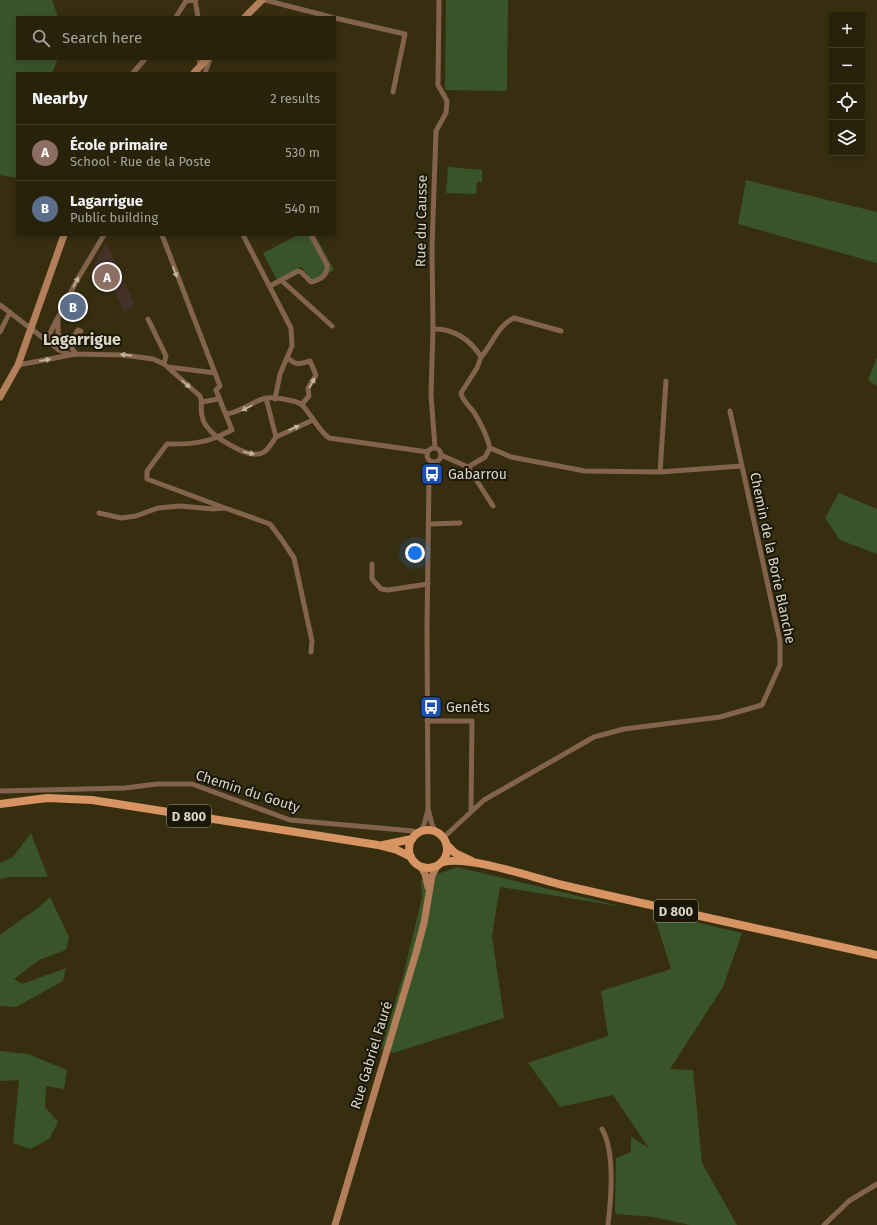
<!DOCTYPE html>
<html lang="en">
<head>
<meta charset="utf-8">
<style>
	:root { --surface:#28220a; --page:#342f18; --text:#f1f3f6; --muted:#a5a49c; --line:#443f2b; --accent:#b45309 }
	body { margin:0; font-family:"Fira Sans",sans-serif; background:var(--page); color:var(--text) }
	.controls { position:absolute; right:12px; top:12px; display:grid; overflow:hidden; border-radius:0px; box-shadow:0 2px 6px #0003 }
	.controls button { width:36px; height:36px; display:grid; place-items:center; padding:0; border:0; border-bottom:1px solid var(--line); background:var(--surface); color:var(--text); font:20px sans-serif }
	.you { position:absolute; left:415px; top:553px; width:14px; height:14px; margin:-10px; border:3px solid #fff; border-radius:50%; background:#1a73e8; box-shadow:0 0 0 6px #1a73e833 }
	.badge { display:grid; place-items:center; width:26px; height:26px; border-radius:50%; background:var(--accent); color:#fff; font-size:13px; font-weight:700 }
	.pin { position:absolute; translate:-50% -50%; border:2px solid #fff; box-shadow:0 1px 4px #0006 }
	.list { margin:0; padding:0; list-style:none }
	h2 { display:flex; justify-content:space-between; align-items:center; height:52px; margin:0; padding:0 16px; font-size:17px }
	h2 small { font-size:13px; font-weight:400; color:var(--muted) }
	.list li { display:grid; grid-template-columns:26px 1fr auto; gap:12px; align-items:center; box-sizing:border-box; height:56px; padding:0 16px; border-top:1px solid var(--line) }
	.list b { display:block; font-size:15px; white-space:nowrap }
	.list p { margin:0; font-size:13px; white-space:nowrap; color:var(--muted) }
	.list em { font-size:13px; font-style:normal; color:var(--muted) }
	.icon { flex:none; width:22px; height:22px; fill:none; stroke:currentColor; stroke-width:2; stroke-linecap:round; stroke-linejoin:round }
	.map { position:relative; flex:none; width:877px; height:1225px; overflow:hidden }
	.search { position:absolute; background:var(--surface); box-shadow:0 2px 6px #0003; left:16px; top:16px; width:320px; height:44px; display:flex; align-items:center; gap:10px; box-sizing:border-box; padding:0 14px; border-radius:0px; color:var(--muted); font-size:15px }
	.panel { position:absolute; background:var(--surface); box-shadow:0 2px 6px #0003; left:16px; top:72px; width:320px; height:164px; border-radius:0px }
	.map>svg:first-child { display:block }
	.education { fill:#44312a }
	.green { fill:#3a5429 }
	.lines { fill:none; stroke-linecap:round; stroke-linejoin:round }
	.street { stroke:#83634c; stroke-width:5 }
	.secondary { stroke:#b27f5a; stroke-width:7 }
	.primary { stroke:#d79564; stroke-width:8 }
	.oneway { fill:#c1b4a1 }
	.labels { text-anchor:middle; stroke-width:4; stroke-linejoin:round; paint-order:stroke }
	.shield { fill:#1a1709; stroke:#a19d8d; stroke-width:1 }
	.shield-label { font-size:13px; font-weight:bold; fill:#dbd7c5 }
	.street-label { font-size:14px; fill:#dbd7c5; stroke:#1a1709 }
	.poi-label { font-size:14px; fill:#dbd7c5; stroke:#1a1709; text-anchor:start }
	.quarter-label { font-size:16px; font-weight:bold; fill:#dbd7c5; stroke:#1a1709 }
</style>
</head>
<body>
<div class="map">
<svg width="877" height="1225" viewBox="0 0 877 1225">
	<rect width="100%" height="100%" fill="#362e0e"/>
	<path class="education" d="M106,243L135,305L124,311L114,290L107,286L104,291L94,285L97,280L89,275Z"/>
	<path class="green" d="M0,0H52L58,17H17V59H58L52,73H17V178L0,175Z
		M446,0H508L507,91L445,90Z
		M448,167L482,170V182H477L476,194L446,193Z
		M746,180L877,212V263L738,224Z
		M298,235H315L334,270L313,281L301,267L277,280L263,253Z
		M877,357V386L868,380Z
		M839,493L877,509V554L840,540L825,518Z
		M31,833L48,877H11L0,879V863L13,857Z
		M457,867L624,907L500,887L492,936L504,1018L393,1053L381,1049L403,976L422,898L421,880Z
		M50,897L69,937L66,950L39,960L14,979L22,984L66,968L63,981L16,1007L0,1006V935L39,907Z
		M653,912L742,933L723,987L670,1069L693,1070L702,1163L737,1225H690L653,1217L615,1214L616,1158L631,1152V1137L649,1148L613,1095L560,1107L528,1063L608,1036L601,991L671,969Z
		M0,1051L28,1054L67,1070L64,1089L46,1086L45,1107L58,1122L49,1139L30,1149L13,1143L19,1080L0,1081Z"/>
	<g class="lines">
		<path class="street" d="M195,0L198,17
			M265,0L331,17
			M176,17L186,1L196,0
			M335,18L405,34L393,92
			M199,59L200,66
			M133,73L145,59
			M205,73L210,59
			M162,235L220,386L216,390L232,430L217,437
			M243,235L291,328L292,346L280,374L275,399
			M281,280L332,326
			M270,286L298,271L301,272L311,282C320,280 328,276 327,265L311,235
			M0,305L59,350L71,355
			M58,318V334L69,344L76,354
			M148,319L166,356L164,364
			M433,329C453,328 471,340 481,357L477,368L461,393C462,401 471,407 475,414C481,424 487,436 490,448L485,457L468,467L441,455
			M0,332L10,312
			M46,341L77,280L104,235
			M69,344L78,330L81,331
			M481,357C492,345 498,325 514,318L561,331
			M288,358C296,366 300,364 310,361L316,375L308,388L309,396L302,404
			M18,365L76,354L123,355L153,359L164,364L200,396C203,403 200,408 202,416C203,424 211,432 217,437C201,444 185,444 167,444L147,471V479L225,508
			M168,367L215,373
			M266,398L276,437
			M202,402L218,399
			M226,414C242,412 252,401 266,398C272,397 297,400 302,405C312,415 317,429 329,438L428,452
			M217,437C228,444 252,460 264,452C269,449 273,441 276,437
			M276,437L313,420
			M435,448L431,395L433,329L432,247L436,131L446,113L447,101L438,85L439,0
			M490,448L511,457L585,471L660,472L741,466
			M427 455a7 7 0 1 1 14 0a7 7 0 1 1-14 0Z
			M431,461L429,478L427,628L428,809L432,824L436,832
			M468,467L493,506
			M660,472L666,381
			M99,513L121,518L136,516L158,508L180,506L213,509L225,508L270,524L282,540L294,558L312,641L311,652
			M429,524L460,523
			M372,564V579L381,589L388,590L428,584
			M427,721H472L471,811
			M0,791L125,788L157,784H192L290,820L413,831L416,834
			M420,832L424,825L428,810
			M444,837L484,800L594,737L624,729L720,717L762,705L780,665V641L730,411
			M602,1129C615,1151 611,1200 608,1225
			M824,1225L849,1201L877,1184"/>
		<path class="secondary" d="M245,17L262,0
			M194,73L207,59
			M0,397L18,365L64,235
			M421,867L425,874L428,887
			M335,1225L416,953L424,923L432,876L437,866"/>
		<path class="primary" d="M0,804L47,798L92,800L378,845L397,850L411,857
			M409 849a19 19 0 1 1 38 0a19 19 0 1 1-38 0Z
			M383,845L412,839
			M447,845L455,853L472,861
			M443,862C471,855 535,879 567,886C670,910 774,932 877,955"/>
	</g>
	<defs><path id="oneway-solid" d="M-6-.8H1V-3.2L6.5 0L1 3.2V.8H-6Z"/></defs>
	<g class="oneway">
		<use href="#oneway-solid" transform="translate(175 272) rotate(69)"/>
		<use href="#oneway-solid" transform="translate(76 282) rotate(-61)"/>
		<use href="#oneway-solid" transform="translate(126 355) rotate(-174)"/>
		<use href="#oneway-solid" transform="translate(45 360) rotate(-9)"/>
		<use href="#oneway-solid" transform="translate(312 383) rotate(-61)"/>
		<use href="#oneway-solid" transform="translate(186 384) rotate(42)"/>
		<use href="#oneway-solid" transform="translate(247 408) rotate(153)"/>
		<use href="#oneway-solid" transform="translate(294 428) rotate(-24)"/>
		<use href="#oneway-solid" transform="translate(249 453) rotate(13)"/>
	</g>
	<defs>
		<g id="bus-square" transform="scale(1.15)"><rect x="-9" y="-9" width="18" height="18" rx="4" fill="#1a4fb4" stroke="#1a1709"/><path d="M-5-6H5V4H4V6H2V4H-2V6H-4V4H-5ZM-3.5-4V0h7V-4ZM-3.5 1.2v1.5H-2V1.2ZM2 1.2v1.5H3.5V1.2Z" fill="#fff"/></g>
	</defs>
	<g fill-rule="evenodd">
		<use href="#bus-square" x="432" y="474"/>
		<use href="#bus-square" x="431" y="707"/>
	</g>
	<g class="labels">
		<g class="shield">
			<rect x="167" y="805" width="44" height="22" rx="3"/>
			<rect x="654" y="900" width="44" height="22" rx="3"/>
		</g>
		<g class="shield-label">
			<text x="189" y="821">D 800</text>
			<text x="676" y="916">D 800</text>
		</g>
		<g class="street-label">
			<text transform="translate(421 221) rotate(-89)" y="5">Rue du Causse</text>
			<text transform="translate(773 558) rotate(78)" y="5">Chemin de la Borie Blanche</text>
			<text transform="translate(248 791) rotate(18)" y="5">Chemin du Gouty</text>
			<text transform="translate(371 1055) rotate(-73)" y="5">Rue Gabriel Fauré</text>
		</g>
		<g class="poi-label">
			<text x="448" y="479">Gabarrou</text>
			<text x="446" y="712">Genêts</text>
		</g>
		<g class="quarter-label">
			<text x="82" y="345">Lagarrigue</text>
		</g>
	</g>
</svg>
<div class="controls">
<button>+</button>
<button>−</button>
<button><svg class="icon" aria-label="locate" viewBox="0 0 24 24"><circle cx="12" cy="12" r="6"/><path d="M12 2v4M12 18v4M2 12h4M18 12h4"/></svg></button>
<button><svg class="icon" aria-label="layers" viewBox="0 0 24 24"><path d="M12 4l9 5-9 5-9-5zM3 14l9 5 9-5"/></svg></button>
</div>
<div class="you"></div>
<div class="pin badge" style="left:107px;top:277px;background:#8d6e63">A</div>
<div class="pin badge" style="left:73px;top:307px;background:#5c6f8a">B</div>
<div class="search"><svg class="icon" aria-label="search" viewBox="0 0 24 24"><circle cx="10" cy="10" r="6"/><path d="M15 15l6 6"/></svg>Search here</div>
<section class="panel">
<h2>Nearby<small>2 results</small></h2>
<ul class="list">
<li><span class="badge" style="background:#8d6e63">A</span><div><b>École primaire</b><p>School · Rue de la Poste</p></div><em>530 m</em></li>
<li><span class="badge" style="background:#5c6f8a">B</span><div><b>Lagarrigue</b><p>Public building</p></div><em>540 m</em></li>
</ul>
</section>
</div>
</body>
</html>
